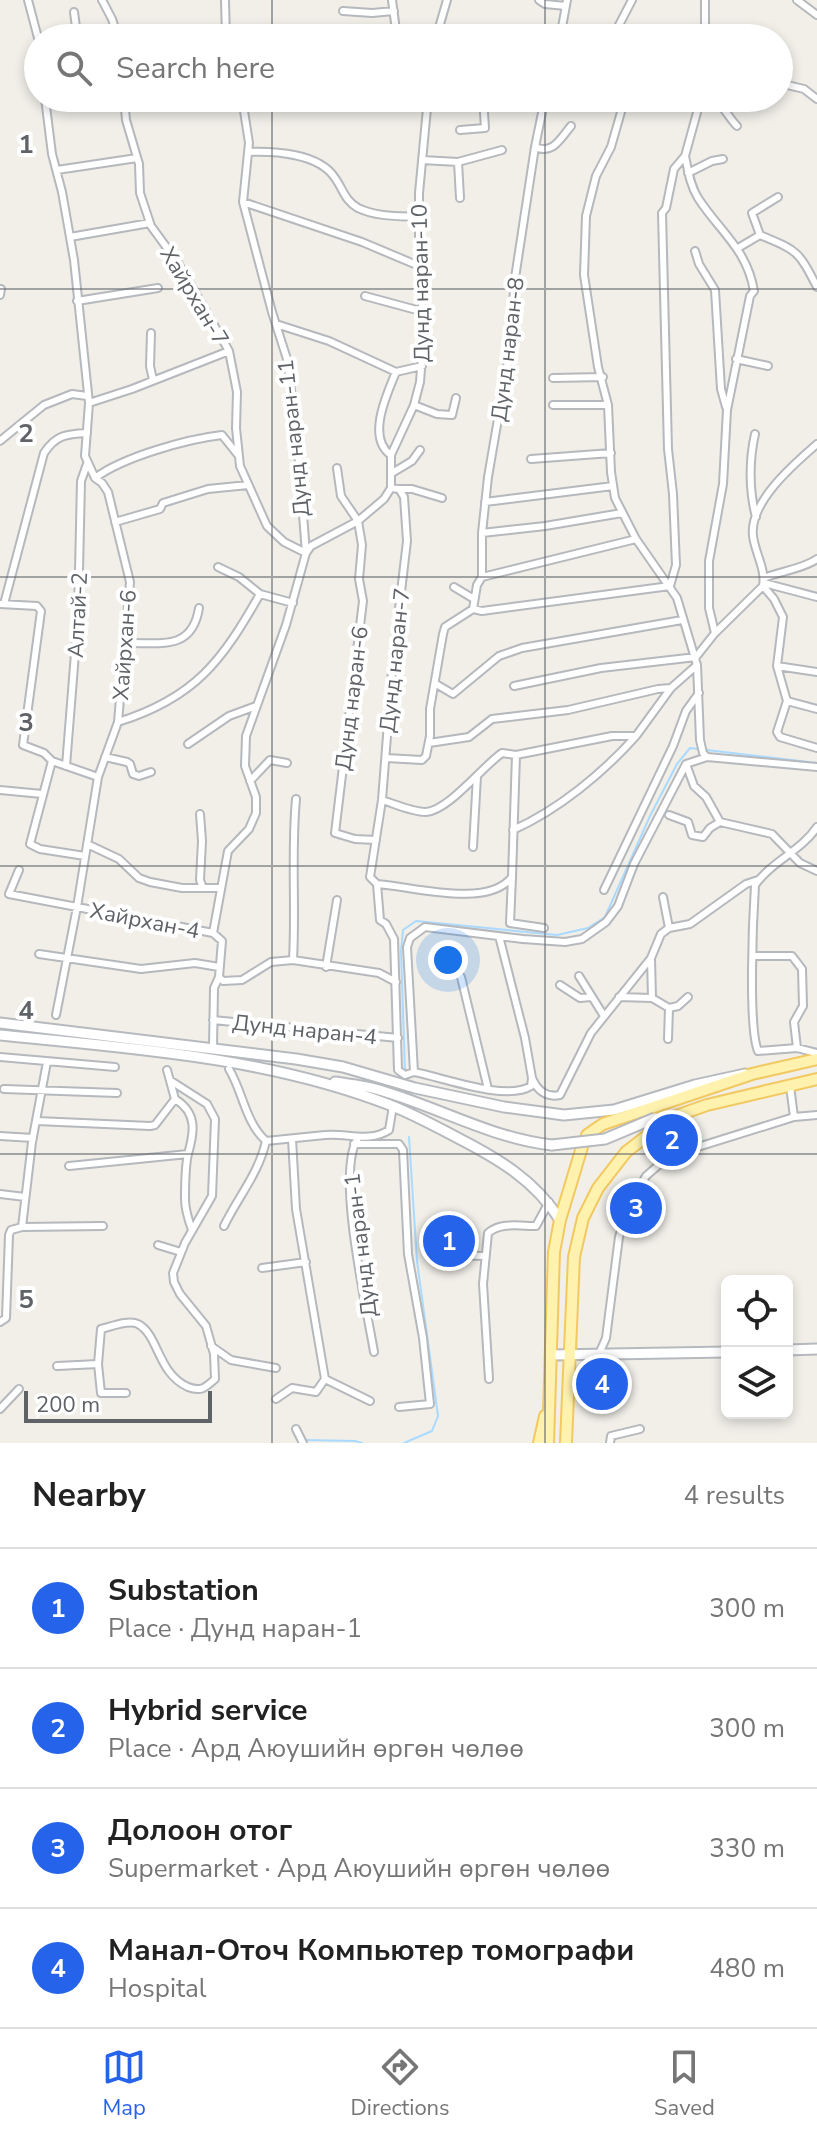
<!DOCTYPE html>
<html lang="en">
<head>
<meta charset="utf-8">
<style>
	:root { --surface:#fff; --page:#f6f6f6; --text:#222; --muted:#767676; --line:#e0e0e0; --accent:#2563eb }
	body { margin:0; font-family:"Nunito Sans",sans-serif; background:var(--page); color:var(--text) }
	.controls { position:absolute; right:24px; bottom:24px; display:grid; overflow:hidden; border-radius:12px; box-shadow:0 4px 12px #0003 }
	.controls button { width:72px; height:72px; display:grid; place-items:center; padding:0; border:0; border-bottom:2px solid var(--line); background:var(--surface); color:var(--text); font:40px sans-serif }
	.scale { position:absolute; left:24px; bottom:20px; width:188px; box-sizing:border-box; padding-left:8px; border:4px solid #5f6368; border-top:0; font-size:22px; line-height:28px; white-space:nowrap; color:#5f6368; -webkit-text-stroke:6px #fff; paint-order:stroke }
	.you { position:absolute; left:448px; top:960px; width:28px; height:28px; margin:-20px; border:6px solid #fff; border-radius:50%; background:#1a73e8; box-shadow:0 0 0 12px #1a73e833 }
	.badge { display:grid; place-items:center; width:52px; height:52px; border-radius:50%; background:var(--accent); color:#fff; font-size:26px; font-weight:700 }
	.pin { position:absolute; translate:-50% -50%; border:4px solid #fff; box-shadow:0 2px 8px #0006 }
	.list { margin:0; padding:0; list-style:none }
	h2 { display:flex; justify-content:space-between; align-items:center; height:104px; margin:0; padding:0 32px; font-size:34px }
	h2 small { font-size:26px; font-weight:400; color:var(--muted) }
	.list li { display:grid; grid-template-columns:52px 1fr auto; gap:24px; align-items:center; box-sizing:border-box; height:120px; padding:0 32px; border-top:2px solid var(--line) }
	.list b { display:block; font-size:30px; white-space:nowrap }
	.list p { margin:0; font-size:26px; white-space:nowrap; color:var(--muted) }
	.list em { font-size:26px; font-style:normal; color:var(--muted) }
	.icon { flex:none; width:44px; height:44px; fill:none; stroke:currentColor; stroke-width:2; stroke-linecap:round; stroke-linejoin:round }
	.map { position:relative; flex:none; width:817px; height:1443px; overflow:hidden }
	.search { position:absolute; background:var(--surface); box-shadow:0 4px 12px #0003; left:24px; right:24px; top:24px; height:88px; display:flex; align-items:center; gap:20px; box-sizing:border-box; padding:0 28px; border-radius:44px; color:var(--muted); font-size:30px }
	.sheet { height:584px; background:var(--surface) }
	nav { display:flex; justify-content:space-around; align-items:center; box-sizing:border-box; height:112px; border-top:2px solid var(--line); background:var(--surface); font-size:22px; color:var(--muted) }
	nav a { display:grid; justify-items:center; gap:4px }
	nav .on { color:var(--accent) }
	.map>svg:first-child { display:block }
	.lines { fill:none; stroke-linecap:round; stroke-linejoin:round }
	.stream { stroke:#aadaff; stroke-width:2 }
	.minor-casing { stroke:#b5b8bc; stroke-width:10 }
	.secondary-casing { stroke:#b6babf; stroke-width:13 }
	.primary-casing { stroke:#f2c960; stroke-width:14 }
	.minor { stroke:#fff; stroke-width:6 }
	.secondary { stroke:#fff; stroke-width:9 }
	.primary { stroke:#fff2af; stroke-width:10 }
	.secondary-bridge-casing { stroke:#b6babf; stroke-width:13; stroke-linecap:butt }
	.secondary-bridge { stroke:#fff; stroke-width:9 }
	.grid { fill:none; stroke:#5f6368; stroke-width:2; stroke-opacity:0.55 }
	.labels { text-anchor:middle; stroke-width:8; stroke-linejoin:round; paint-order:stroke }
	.street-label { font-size:22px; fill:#5f6368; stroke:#fff }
	.grid-label { font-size:26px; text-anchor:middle; font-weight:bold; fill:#5f6368; stroke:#fff; stroke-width:8; stroke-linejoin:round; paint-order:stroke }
</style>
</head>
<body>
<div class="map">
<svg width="817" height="1443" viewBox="0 0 817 1443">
	<rect width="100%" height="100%" fill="#f1efe8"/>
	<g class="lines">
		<path class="stream" d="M405,1072L401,951L403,930L416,921L557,935L588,928L605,917L650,816L677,764L690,748L817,763
			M304,1440L355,1441L362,1443
			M404,1443L432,1431L438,1416L417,1261L409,1137"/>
		<g class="minor-casing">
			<path id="minor" d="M28,0L38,38
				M102,0L112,19L118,38
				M225,0L226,38
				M392,0L397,38
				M539,0L545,4L566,6
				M797,0L817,15
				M343,11L372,13L394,11
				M439,29L464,31L471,38
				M272,31L283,38
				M53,38L77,35L74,12
				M436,38L447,0
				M560,38L567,0
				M617,38L618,27L632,0
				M705,38V0
				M779,83L804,89L817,99
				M45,98L52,154L62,192L74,260L89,403L85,456L95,478L102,483L108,492L130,582L118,722L98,777L77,907L56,1015
				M124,98L126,120L139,164L140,193L151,226L178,263L229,351L237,392L236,428L240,466L267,526L284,542L306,553
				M378,98L409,104
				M408,98L409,104L427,107
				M625,98L611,147L596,176L586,216L584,275L598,367L608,405L611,472L615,498L636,539L677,598L697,665L700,740L703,753L707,757
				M701,99C722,97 724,113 737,126
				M460,130L485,128L483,98
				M535,147C553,155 560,139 571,126
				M248,152C274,151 319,153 335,178C343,189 345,201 358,208C377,217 399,216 420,217
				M685,156C688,170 690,185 698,198C720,232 747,249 754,291L750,296L727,410L723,484L709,561V608L715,633
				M422,160L458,162L460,198
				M458,162L502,150
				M57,170L137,158
				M688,173L712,161L723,159
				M243,202L362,242L419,266
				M760,235L752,213L778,197
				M70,237L150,223
				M738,248L760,235C798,251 798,250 817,287
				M695,251L699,264L715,290L721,389L726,407
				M0,295L1,289
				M365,296L424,312
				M77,301L158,288
				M276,324L329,341L396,372
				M151,333L150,366L153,380
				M736,359L768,366
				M553,378L603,377
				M89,403L132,389L229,351
				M414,405L437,414L452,415L456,398
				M553,405H608
				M755,434C749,460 749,491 756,517
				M0,441L44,405L72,394L87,396
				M391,455C366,438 387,394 396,372L422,366
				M531,459L611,453
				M337,468L341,496L358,521L362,545L359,579L363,601L335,833L355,839L376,840
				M392,473L412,461L420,450
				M95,478C123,457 187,439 222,435L238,455
				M391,488L399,489L404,497L407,541L393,659L382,800L370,877L377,884L380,920L386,924L394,939L398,1070L405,1075L414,1072L407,947L410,938L425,927L523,939L565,942L582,939L606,922L618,906L634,864L686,764L707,757L817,767
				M399,489H412L442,498
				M485,502L613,486
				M115,522L160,509L163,503L208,489L248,485
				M482,533L545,526L622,513
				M306,553L311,546L358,521L384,499L391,488V455L414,405L420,382L424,330L419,266V193L428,98
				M218,567L239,577L260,594L293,603
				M482,577L636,539
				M764,578C781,571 803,569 817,559
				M764,583L817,597
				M763,586L774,599L783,617L777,666L787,701L817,709
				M454,587L474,599
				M0,604L37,606L41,611L23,745L44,753L52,761L98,777
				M4,604L44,453C56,435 66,434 87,433
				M473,609L482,611L670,586L676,565L673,494L668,449L662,213L666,208L674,169L685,156L701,98
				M126,643C159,642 192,652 199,608
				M777,666L817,672
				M436,684L453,694L499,656L522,648L682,620
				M514,686L601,668L696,657L715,633L763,586C766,569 755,553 753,536C749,502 794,464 817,444
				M787,701L777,732L780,737L817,748
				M118,722C195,698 222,661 260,594
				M429,743L469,737L492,719L568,710L658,689L671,688
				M188,744L229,716L256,706
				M105,757L127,762L130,764L133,774L139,776L151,772
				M386,758L422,760L426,756L430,736V709L443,634L445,627L473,609L477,585L482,577V533L488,477L509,355L515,278L535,147L545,98
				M52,761L30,844L40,849L85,856
				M686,764L694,786L706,797L720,822
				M66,766L78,616L81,481L87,464
				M250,781L270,760L287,763
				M0,790L42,794
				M382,800C395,804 412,812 426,812C448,811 483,766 502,753L516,755L612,736H636L671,688L697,665
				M200,814L202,841L200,880L203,888
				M669,815L688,822L692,835L703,837L710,828L720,822L772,834L800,863L817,871
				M817,827C801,851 772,861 755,885C753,916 748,1027 758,1051L797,1048L817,1053
				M513,830C558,810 603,773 636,736
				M87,844L119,859L139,878L150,882L182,888H220
				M473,847L477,776
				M512,877L510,923L544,928
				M377,884C411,886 487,909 512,877L516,755
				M604,890L673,746L686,711L699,693
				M9,894L213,933L222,941L219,977L223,981L242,980L271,962L293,960L379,973L396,982
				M9,894L19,870
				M663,897L669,928
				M213,933L228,851L249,829L256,813V797L245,766L246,736L286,625L306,553L297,438L287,359L272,312L243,202L249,143L242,98
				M39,954L141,969L195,963L219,967
				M754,956H792L802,969L803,1006L794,1022L797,1048
				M651,958L652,998L669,1008L668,1039
				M293,960C296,906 291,853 296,799
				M326,967L337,900
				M579,976L604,1016
				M461,977L488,1089
				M560,985L580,998L591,997
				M619,997L652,998
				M669,1008L678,1006L688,997
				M213,1020L398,1038
				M213,1048L214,988L219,977
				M0,1057L115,1067
				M167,1070L175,1099
				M414,1072C442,1077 506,1102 531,1086L532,1078L525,1038L499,936
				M532,1078C537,1090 546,1098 560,1095L591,1033L651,958L661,934L669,928L690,924L746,884L758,880
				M4,1089L117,1093
				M175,1099C198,1113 194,1133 188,1154C185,1167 185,1186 185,1199C185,1210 188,1219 192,1230
				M794,1117L817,1115
				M37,1121L150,1126L155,1125L175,1099
				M0,1136L33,1138
				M358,1138C335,1172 367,1309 374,1352
				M266,1141C286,1139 306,1137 325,1135C348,1133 369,1143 389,1130L393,1106
				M354,1144H399L403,1150L408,1254L423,1338L430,1404L399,1407
				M69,1166L188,1154
				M0,1194L25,1197
				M224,1226C238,1197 259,1173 266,1141C245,1122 243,1092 229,1069
				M22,1227L32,1142L47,1062
				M158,1245L181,1252
				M452,1255L484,1256
				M262,1268L306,1262
				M0,1322L6,1318L9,1235L11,1230L22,1227L103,1226
				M211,1346L231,1360L276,1368
				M599,1354L606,1338L619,1237L630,1203L646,1176L669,1156L794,1117L790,1086
				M98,1364L101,1393H126
				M57,1366L98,1364L101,1329C110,1327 129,1319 138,1324C159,1335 157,1373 188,1387C201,1392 205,1388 215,1379L214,1354L206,1326L180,1294L174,1282L173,1273L185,1243L212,1196L215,1119L207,1104L171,1081
				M325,1379L370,1401
				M489,1379L483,1284L488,1233C501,1222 520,1226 536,1226L549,1202
				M276,1399L292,1388L316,1392L325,1379L296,1209L292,1139
				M0,1409L19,1389
				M296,1429L303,1443
				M610,1443L611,1436L640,1429"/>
		</g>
		<g class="secondary-casing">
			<path id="secondary" d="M0,1023L296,1059L343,1067L415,1088L504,1107L564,1115L614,1110L695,1085L745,1074
				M0,1035C130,1048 267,1057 390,1105C413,1114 435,1126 456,1137C497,1158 535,1180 560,1220
				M335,1082C347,1084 360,1085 372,1088C433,1104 489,1138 552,1145
				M787,1350L817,1349
				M551,1355L727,1352"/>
		</g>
		<g class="primary-casing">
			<path id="primary" d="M587,1135L603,1124L752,1074L817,1059
				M539,1443L545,1416
				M548,1443L554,1252L560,1220L582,1147
				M566,1443L574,1257L583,1218L598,1188L626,1152L670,1118L707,1105L817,1079"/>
		</g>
		<use href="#minor" class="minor"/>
		<use href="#secondary" class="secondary"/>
		<use href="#primary" class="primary"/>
		<g class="secondary-bridge-casing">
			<path id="secondary-bridge" d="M552,1145L605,1139L655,1118"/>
		</g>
		<use href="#secondary-bridge" class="secondary-bridge"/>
	</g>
	<path class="grid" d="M272,0V38M545,0V38M272,98V1443M545,98V1443M0,289H817M0,577H817M0,866H817M0,1154H817"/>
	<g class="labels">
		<g class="street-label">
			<text transform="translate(420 283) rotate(-91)" y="8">Дунд наран-10</text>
			<text transform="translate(195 296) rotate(59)" y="8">Хайрхан-7</text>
			<text transform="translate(507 349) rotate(-83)" y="8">Дунд наран-8</text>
			<text transform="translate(293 438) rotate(-96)" y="8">Дунд наран-11</text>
			<text transform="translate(77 615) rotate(-87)" y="8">Алтай-2</text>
			<text transform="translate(124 645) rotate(-86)" y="8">Хайрхан-6</text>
			<text transform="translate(394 660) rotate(-84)" y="8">Дунд наран-7</text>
			<text transform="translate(351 698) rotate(-83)" y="8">Дунд наран-6</text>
			<text transform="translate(145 920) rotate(11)" y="8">Хайрхан-4</text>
			<text transform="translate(305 1029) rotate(6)" y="8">Дунд наран-4</text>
			<text transform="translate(360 1245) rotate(-97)" y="8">Дунд наран-1</text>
		</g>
	</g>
	<g class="grid-label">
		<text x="26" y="153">1</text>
		<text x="26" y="442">2</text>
		<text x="26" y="731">3</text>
		<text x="26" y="1019">4</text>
		<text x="26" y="1308">5</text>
	</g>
</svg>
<div class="controls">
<button><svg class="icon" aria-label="locate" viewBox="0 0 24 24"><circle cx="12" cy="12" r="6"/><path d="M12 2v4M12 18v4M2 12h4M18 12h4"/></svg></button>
<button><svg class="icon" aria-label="layers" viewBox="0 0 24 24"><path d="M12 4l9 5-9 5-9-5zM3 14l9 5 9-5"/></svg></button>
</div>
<div class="scale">200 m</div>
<div class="you"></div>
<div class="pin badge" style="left:449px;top:1241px">1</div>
<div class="pin badge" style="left:672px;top:1140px">2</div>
<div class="pin badge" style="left:636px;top:1208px">3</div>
<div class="pin badge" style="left:602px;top:1384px">4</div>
<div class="search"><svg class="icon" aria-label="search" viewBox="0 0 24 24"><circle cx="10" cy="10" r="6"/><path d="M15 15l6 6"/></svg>Search here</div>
</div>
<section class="sheet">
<h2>Nearby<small>4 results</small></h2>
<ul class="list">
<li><span class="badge">1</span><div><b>Substation</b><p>Place · Дунд наран-1</p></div><em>300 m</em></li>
<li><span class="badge">2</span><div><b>Hybrid service</b><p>Place · Ард Аюушийн өргөн чөлөө</p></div><em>300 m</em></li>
<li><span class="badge">3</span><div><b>Долоон отог</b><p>Supermarket · Ард Аюушийн өргөн чөлөө</p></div><em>330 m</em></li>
<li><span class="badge">4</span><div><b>Манал-Оточ Компьютер томографи</b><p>Hospital</p></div><em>480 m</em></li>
</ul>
</section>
<nav>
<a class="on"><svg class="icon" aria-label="map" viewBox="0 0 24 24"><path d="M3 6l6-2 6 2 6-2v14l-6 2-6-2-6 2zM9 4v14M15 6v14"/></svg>Map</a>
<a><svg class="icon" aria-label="directions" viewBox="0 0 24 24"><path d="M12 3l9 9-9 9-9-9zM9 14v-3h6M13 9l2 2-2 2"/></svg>Directions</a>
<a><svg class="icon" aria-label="saved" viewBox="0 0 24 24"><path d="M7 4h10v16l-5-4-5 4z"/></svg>Saved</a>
</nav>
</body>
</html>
